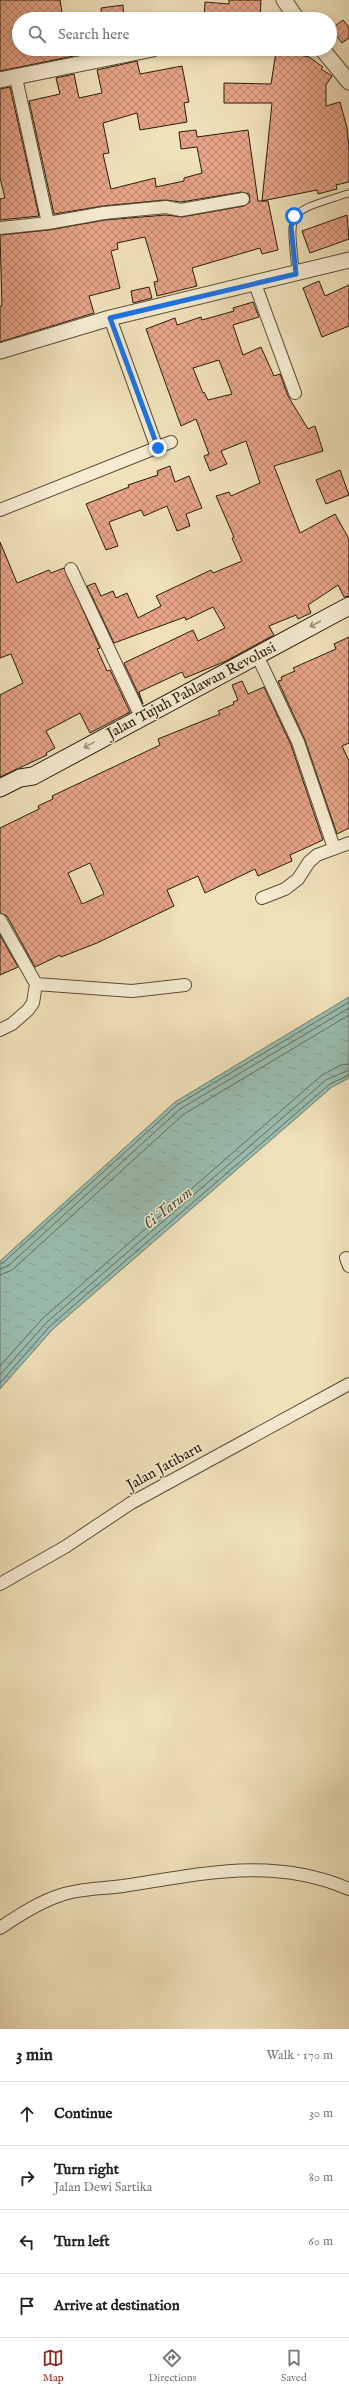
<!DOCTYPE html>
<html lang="en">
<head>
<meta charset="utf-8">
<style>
	:root { --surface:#fff; --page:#f6f6f6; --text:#222; --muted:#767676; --line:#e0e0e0; --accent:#8f2418 }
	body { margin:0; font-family:"IM FELL English",serif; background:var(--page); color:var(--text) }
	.stop { position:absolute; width:12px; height:12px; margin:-9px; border:3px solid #1a73e8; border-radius:50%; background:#fff }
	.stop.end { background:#1a73e8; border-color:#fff; box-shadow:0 1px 4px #0008 }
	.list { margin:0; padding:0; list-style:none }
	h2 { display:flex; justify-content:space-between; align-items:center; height:52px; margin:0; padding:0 16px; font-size:17px }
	h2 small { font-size:13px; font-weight:400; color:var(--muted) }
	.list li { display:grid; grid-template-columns:26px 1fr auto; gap:12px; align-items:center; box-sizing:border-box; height:64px; padding:0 16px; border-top:1px solid var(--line) }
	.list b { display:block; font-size:15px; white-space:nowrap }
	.list p { margin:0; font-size:13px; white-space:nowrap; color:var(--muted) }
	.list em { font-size:13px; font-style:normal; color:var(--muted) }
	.icon { flex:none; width:22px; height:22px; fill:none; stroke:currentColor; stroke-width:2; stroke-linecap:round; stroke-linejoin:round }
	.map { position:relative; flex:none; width:349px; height:2029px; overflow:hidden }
	.search { position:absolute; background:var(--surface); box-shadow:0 2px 6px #0003; left:12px; right:12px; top:12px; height:44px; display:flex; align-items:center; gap:10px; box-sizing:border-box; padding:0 14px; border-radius:22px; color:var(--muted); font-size:15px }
	.sheet { height:308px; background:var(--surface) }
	nav { display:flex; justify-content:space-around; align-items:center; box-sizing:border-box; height:56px; border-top:1px solid var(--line); background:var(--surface); font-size:11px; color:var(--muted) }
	nav a { display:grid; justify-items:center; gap:2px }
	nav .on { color:var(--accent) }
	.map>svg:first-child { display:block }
	.water { fill:url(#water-ripples); stroke:#6d7d6e }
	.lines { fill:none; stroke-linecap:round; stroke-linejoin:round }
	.shore { stroke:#626d5e; stroke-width:1 }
	.building { fill:url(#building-cross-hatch); stroke:#291c0b; fill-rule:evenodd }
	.service-casing { stroke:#5b4d37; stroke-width:8 }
	.minor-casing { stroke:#5b4d37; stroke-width:14 }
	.tertiary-casing { stroke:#5b4d37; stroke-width:17 }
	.secondary-casing { stroke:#291c0b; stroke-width:19 }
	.service { stroke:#f5ecd2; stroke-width:6 }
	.minor { stroke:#f5ecd2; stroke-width:12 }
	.tertiary { stroke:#f5ecd2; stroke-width:15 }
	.secondary { stroke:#f5ecd2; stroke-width:17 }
	.oneway { stroke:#998e78 }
	.route { stroke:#1a73e8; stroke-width:5 }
	.labels { text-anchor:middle; stroke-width:3; stroke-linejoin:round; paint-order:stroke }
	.street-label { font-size:15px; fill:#291c0b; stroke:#f5ecd2 }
	.water-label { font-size:16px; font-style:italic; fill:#515545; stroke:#f5ecd2 }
</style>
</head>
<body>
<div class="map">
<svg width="349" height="2029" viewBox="0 0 349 2029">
	<defs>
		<pattern id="water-ripples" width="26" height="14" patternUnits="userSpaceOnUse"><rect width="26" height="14" fill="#9abeb0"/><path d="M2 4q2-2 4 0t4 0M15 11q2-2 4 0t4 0" fill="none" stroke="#85a396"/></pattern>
		<pattern id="building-cross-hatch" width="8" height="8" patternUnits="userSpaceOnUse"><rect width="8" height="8" fill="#e7a488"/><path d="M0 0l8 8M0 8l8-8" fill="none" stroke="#bb856d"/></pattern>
	</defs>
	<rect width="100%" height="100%" fill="#f0e1ba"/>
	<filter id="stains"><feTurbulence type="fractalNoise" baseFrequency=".005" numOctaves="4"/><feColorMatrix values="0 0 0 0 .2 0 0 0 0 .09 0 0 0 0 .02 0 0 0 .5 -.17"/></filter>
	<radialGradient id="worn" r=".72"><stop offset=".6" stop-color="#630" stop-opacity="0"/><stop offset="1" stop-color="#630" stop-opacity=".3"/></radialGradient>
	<path class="water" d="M349,997V1078L332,1087L53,1329L0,1389V1261L175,1102Z"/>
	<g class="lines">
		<path class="shore" d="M0,1264L4,1262L177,1105L349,1002
			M0,1269L8,1266L180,1109L349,1008
			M0,1275L12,1270L184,1114L349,1015
			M0,1366L43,1318L322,1075L341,1065L349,1064
			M0,1375L47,1322L326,1080L349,1070
			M0,1383L50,1326L330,1084L349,1075"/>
	</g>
	<path class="building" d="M0,0H60L63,19H19V49H108L0,71Z
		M229,0H261L260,19H204L205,2L229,4Z
		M123,5L124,19H102L101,8Z
		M343,20L349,27V38L342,43L331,29Z
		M276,52H289L309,57L323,67L321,69L332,76L326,85V106L340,102L347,128L349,147V182L336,185L337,189L318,194L317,190L262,201L272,103H224V83L271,84Z
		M137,61L140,74L182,66L189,102L184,103L187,122L140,130L137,113L103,123L109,153L103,154L111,189L155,178L156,187L184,181V178L202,173L197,147L181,149L179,132L196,130L197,137L248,130L258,201H268L278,250L262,254L260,248L192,268L197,286L157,296L154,282L158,281L145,237L117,243L118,249L111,251L120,288L89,296L94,313L0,342V306H2L0,235L49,230L105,220L166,215L182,217L244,206L250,202L249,194L242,192L181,202L165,200L103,206L54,214L29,101L60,94L56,78L74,74L79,98L102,93L97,70Z
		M10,87L39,216L0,220V199L5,198L0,178V89Z
		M347,215L349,239L310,253L302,231Z
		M319,281L325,296L349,285V326L322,337L303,288Z
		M149,287L152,298L133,303L131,291Z
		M253,302L259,317L233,325L243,355L261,347L274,376L280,374L288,396L308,429L315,426L323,451L274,466L300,533L335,514L349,539V596L344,597L338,585L308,605L311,613L298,619L296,615L269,626L274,635L226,661L185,678L182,672L139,692L143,704L124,663L193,630L198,641L225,628L213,607L186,620L185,617L114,643L87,586L95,583L101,596L113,591L116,598L127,593L138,618L161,606L156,596L211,570L213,573L242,561L232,538L234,537L216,496L229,492L231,496L260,483L246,441L221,451L227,464L210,471L204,456L209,454L196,419L181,426L146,329L175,318L177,325L201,317L202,320L234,311L233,308ZM219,360L232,394L208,400L204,392L203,393L193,368Z
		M170,466L175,482L189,476L202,508L186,514L190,526L177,531L167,506L144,516L141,510L109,522L118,546L106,550L86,504L129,487L128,485L158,475L157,471Z
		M340,470L349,495L326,504L316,480Z
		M0,542L17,583L49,570L51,573L64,568L100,648L97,649L107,671L110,670L130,712L90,733L80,713L46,731L55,748L46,753L47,755L0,777V695L23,683L11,654L0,658Z
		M349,637V743L342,746L349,761V828L337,834L305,740L278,681L282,680L281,677L295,671L293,668L336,649L334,644Z
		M242,681L248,694L264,687L291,745L323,840L290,855L292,861L258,876L255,869L205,893L198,876L167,890L174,906L97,943L61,957L60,955L35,967L7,916L0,913V828L39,809L38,806L53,799L52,796L160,745L158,739L220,714L218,711L234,704L233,702L238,700L232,685ZM90,863L104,894L82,904L68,873Z
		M0,935L18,967L0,975Z"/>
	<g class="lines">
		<g class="service-casing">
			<path id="service" d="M296,274C289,206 286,214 349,193"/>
		</g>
		<g class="minor-casing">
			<path id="minor" d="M16,78L48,223
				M0,228L48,223L104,213L166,207L181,210L243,199
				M255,284L295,393
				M110,318L157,448
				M0,510L171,442
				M71,569L141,717
				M257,655L298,742L334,848
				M262,898L285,889L298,879L309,862L317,855L349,843
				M0,920L36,984L33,1003L28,1010L12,1024L0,1030
				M36,984L132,991L185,985
				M346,1258L349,1266
				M0,1584L65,1547L131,1503L349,1384
				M0,1928C19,1915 39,1902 61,1895C81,1888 103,1889 123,1886C202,1874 273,1856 349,1889"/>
		</g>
		<g class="tertiary-casing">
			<path id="tertiary" d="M284,0L297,19
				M322,49L349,82
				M0,80L153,49
				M0,351L110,318L349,260"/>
		</g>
		<g class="secondary-casing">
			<path id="secondary" d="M0,788L20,778L33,776L349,606"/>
		</g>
		<use href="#service" class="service"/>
		<use href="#minor" class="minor"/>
		<use href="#tertiary" class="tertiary"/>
		<use href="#secondary" class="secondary"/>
	</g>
	<defs><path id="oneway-shaft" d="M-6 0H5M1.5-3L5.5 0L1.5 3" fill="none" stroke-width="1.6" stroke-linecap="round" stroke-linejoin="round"/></defs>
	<g class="oneway">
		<use href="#oneway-shaft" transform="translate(315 624) rotate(152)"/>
		<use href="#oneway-shaft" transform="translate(89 745) rotate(151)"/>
	</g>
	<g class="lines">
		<path class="route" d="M158,448L110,318L296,274L291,227L294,216"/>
	</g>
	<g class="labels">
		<g class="street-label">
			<text transform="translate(191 690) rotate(-28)" y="5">Jalan Tujuh Pahlawan Revolusi</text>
			<text transform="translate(164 1466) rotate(-29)" y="5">Jalan Jatibaru</text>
		</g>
		<g class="water-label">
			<text transform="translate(167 1207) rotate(-39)" y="6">Ci Tarum</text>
		</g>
	</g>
	<rect width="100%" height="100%" filter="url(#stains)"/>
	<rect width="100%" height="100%" fill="url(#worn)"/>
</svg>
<div class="stop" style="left:294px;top:216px"></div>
<div class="stop end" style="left:158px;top:448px"></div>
<div class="search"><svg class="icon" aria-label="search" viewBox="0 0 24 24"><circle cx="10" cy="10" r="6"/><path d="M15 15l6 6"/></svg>Search here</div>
</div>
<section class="sheet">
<h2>3 min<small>Walk · 170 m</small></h2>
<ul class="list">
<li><svg class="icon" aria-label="ahead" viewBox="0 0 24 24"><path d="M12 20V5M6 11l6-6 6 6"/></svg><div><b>Continue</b></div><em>30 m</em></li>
<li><svg class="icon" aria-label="right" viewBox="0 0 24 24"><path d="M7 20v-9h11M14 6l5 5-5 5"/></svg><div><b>Turn right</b><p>Jalan Dewi Sartika</p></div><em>80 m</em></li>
<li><svg class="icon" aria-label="left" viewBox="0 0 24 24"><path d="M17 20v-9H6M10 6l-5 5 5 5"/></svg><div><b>Turn left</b></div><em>60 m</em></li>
<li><svg class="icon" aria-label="arrive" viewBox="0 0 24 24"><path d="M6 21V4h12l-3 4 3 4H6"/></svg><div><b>Arrive at destination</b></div></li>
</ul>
</section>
<nav>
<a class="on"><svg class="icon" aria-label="map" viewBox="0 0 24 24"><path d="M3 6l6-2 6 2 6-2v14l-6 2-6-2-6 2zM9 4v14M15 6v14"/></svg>Map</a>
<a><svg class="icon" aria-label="directions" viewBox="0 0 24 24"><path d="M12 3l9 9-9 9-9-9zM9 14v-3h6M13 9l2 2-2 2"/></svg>Directions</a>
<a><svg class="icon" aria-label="saved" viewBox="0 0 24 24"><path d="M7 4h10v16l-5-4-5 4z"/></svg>Saved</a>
</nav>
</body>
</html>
